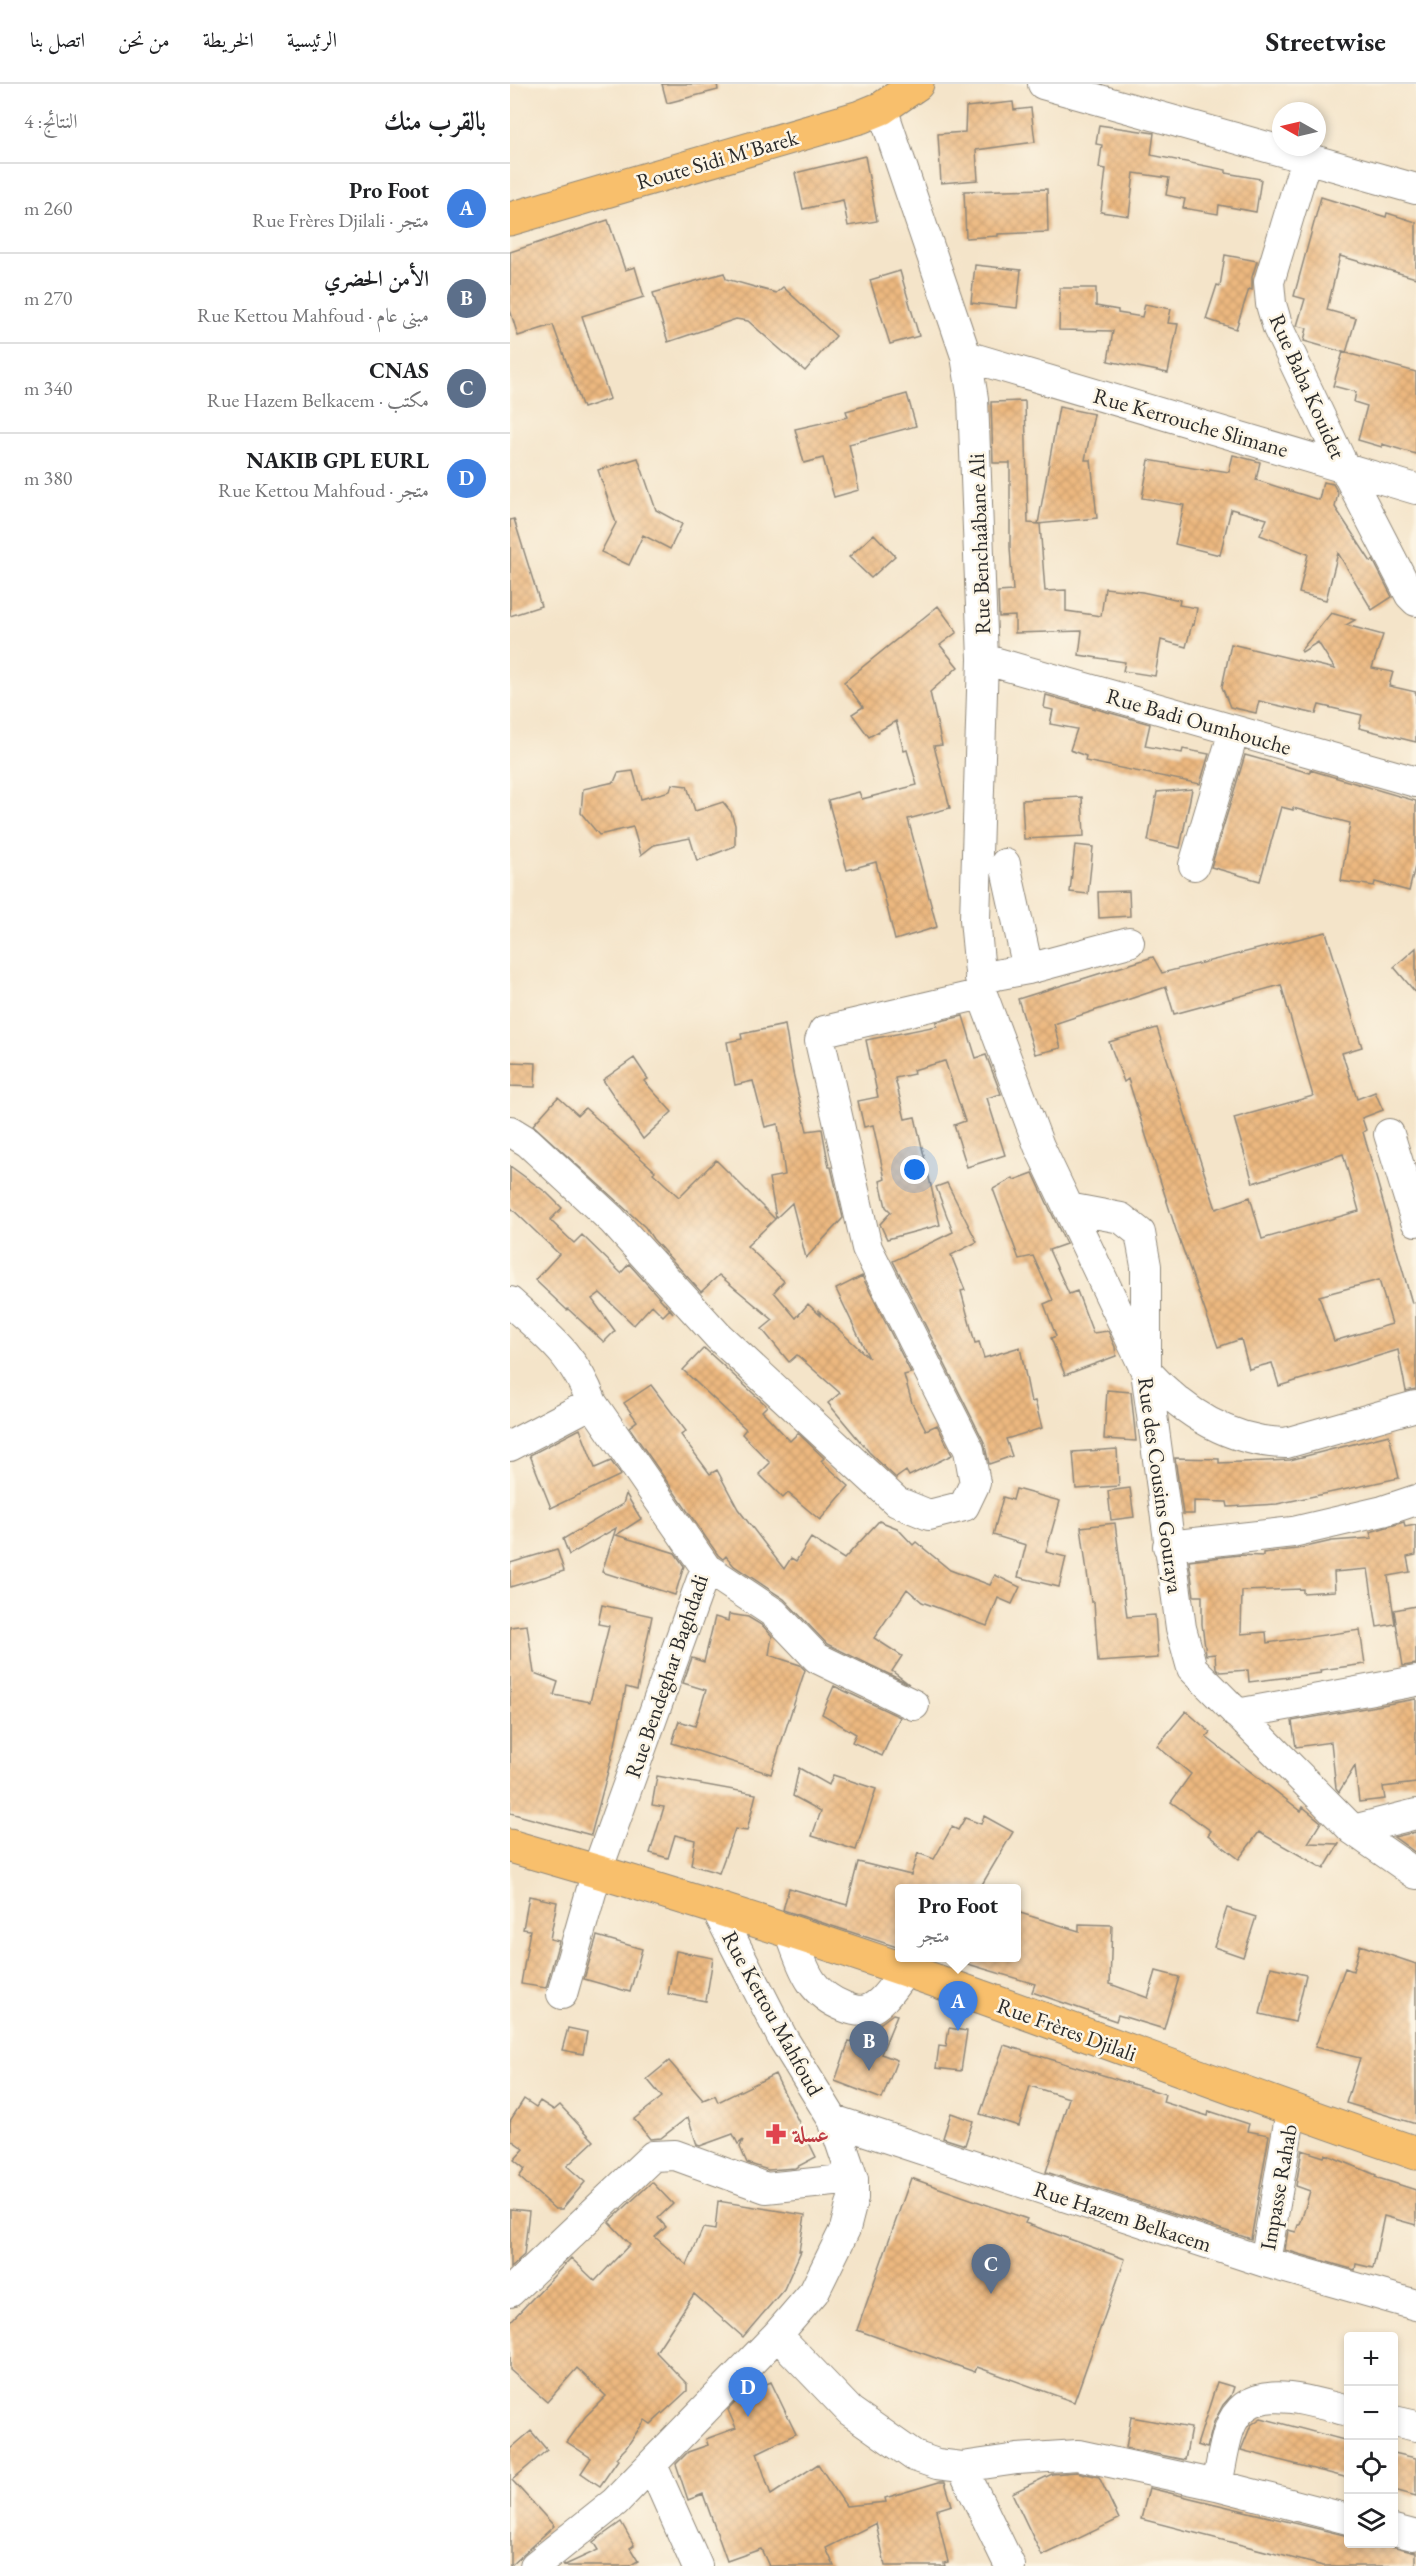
<!DOCTYPE html>
<html lang="ar">
<head>
<meta charset="utf-8">
<style>
	:root { --surface:#fff; --page:#f2f2f2; --text:#202124; --muted:#757577; --line:#e0e0e0; --accent:#b5179e }
	body { margin:0; font-family:"EB Garamond",Amiri,serif; background:var(--page); color:var(--text); direction:rtl }
	.controls { position:absolute; right:18px; bottom:18px; display:grid; overflow:hidden; border-radius:6px; box-shadow:0 3px 9px #0003 }
	.controls button { width:54px; height:54px; display:grid; place-items:center; padding:0; border:0; border-bottom:2px solid var(--line); background:var(--surface); color:var(--text); font:30px sans-serif }
	.compass { position:absolute; left:762px; top:18px; width:54px; height:54px; border-radius:50%; background:var(--surface); box-shadow:0 3px 9px #0003; rotate:278deg }
	.you { position:absolute; left:405px; top:1086px; width:21px; height:21px; margin:-15px; border:4px solid #fff; border-radius:50%; background:#1a73e8; box-shadow:0 0 0 9px #1a73e833 }
	.badge { display:grid; place-items:center; width:39px; height:39px; border-radius:50%; background:var(--accent); color:#fff; font-size:20px; font-weight:700 }
	.pin { position:absolute; translate:-50% -50px; filter:drop-shadow(0 2px 3px #0008) }
	.pin::after { content:''; position:absolute; top:32px; width:21px; height:18px; background:inherit; clip-path:polygon(0 0,100% 0,50% 100%) }
	.popup { position:absolute; left:385px; top:1800px; width:126px; height:78px; box-sizing:border-box; display:grid; place-content:center; border-radius:6px; background:var(--surface); filter:drop-shadow(0 2px 4px #0005); font-size:20px; white-space:nowrap; color:var(--muted) }
	.popup b { font-size:22px; color:var(--text) }
	.popup::after { content:''; position:absolute; left:50%; top:100%; margin-left:-12px; border:12px solid transparent; border-top-color:var(--surface) }
	.list { margin:0; padding:0; list-style:none }
	h2 { display:flex; justify-content:space-between; align-items:center; height:78px; margin:0; padding:0 24px; font-size:26px }
	h2 small { font-size:20px; font-weight:400; color:var(--muted) }
	.list li { display:grid; grid-template-columns:39px 1fr auto; gap:18px; align-items:center; box-sizing:border-box; height:90px; padding:0 24px; border-top:2px solid var(--line) }
	.list b { display:block; font-size:22px; white-space:nowrap }
	.list p { margin:0; font-size:20px; white-space:nowrap; color:var(--muted) }
	.list em { font-size:20px; font-style:normal; color:var(--muted) }
	.icon { flex:none; width:33px; height:33px; fill:none; stroke:currentColor; stroke-width:2; stroke-linecap:round; stroke-linejoin:round }
	.map { position:relative; flex:none; width:906px; height:2482px; overflow:hidden; direction:ltr }
	header { display:flex; align-items:center; gap:36px; box-sizing:border-box; height:84px; padding:0 30px; background:var(--surface); border-bottom:2px solid var(--line) }
	header strong { font-size:28px }
	nav { display:flex; gap:33px; margin-inline-start:auto; font-size:21px }
	main { display:flex }
	aside { flex:1; background:var(--surface) }
	.map>svg:first-child { display:block }
	.building { fill:url(#building-cross-hatch); fill-rule:evenodd }
	.lines { fill:none; stroke-linecap:round; stroke-linejoin:round }
	.minor-casing { stroke:#90887a; stroke-width:32 }
	.major-casing { stroke:#90887a; stroke-width:35 }
	.minor { stroke:#fff; stroke-width:30 }
	.major { stroke:#f8bf6c; stroke-width:33 }
	.labels { text-anchor:middle; stroke-width:5; stroke-linejoin:round; paint-order:stroke }
	.street-label { font-size:22px; fill:#2b2b2b; stroke:#fcf5e5 }
	.health-label { font-size:22px; font-weight:bold; fill:#be3a42; stroke:#fcf5e5; text-anchor:start }
</style>
</head>
<body>
<header>
<strong>Streetwise</strong>
<nav><a>الرئيسية</a><a>الخريطة</a><a>من نحن</a><a>اتصل بنا</a></nav>
</header>
<main>
<div class="map">
<svg width="906" height="2482" viewBox="0 0 906 2482">
	<defs>
		<pattern id="building-cross-hatch" width="8" height="8" patternUnits="userSpaceOnUse" patternTransform="scale(1.5)"><rect width="8" height="8" fill="#ecb87f"/><path d="M0 0l8 8M0 8l8-8" fill="none" stroke="#cb9e6e"/></pattern>
	</defs>
	<rect width="100%" height="100%" fill="#fcf5e5"/>
	<filter id="ink" filterUnits="userSpaceOnUse"><feTurbulence type="fractalNoise" baseFrequency=".0167" numOctaves="2"/><feDisplacementMap in="SourceGraphic" scale="12" xChannelSelector="R" yChannelSelector="G"/><feConvolveMatrix kernelMatrix="1 2 1 2 8 2 1 2 1" color-interpolation-filters="sRGB"/></filter>
	<filter id="wash" filterUnits="userSpaceOnUse"><feTurbulence type="fractalNoise" baseFrequency=".008" numOctaves="4" result="noise"/><feDisplacementMap in="SourceGraphic" scale="24" xChannelSelector="R" yChannelSelector="G"/><feGaussianBlur stdDeviation="1.35" result="paint"/><feColorMatrix in="noise" values="0 0 0 0 0 0 0 0 0 0 0 0 0 0 0 0 0 1.4 0 .05"/><feComposite in="paint" operator="in"/></filter>
	<g filter="url(#wash)">
		<rect width="100%" height="100%" fill="#f4e4c9"/>
		<g id="blocks">
			<path class="building" d="M152,0H207L208,6L157,19Z
				M503,18L504,26L521,24L525,58L466,66L468,96L431,99L428,50L455,48L456,23Z
				M589,41L644,49L641,71L716,86V89L751,95L746,128L709,121L708,130L673,124L675,115L656,111L659,94L624,89L619,132L591,128L596,85L589,84L592,61L586,60Z
				M355,72L367,137L338,142L333,116L293,125L285,89Z
				M537,105L538,148L488,150V152L456,154L454,107Z
				M811,113L876,133L877,129L906,138V194L830,172L817,226L846,234L836,269L794,257L797,244L787,242L795,215L784,212Z
				M98,136L115,186L125,183L134,213L72,232L100,315L73,324L43,241L8,252L0,226V168Z
				M715,171L747,177L742,193V206L739,205L726,245L696,235L707,201L710,202Z
				M465,181L511,186L507,224L461,219Z
				M390,187L409,252L380,260L360,196Z
				M214,189L216,195L266,209L273,203L326,252L295,287L238,237L226,235L158,258L143,209Z
				M550,204H586V222L608,226V229L632,233L635,220L661,225L658,239L668,240L658,289L598,277L603,247L549,246Z
				M833,268L906,288V370L872,360V363L848,356L857,322L844,318L846,308L823,302Z
				M397,310L406,342L339,360L349,406L324,413L313,374L294,379L285,345L338,333L336,327Z
				M515,317L518,439L530,440L535,507L556,506V527L591,532L595,504L632,508L670,516L669,521L687,524L684,541L682,540L676,563L651,556L645,592L613,587L615,578L569,571L572,547L505,549V532L489,533L488,508L503,507L500,463V379H483L481,318Z
				M549,323L584,330L575,376H581L587,434L528,440Z
				M723,371L750,378L746,396L809,416L813,398L823,400L828,409L825,423L861,478L863,476L882,513L862,526L828,469L816,516L789,509L798,470L750,451L757,435L721,425L710,471L665,460L674,421L632,414L639,376L699,387L700,385L719,388Z
				M128,374L146,426L172,440L160,465L133,451L119,481L91,468L106,439L88,386Z
				M4,435L31,522L0,532V436Z
				M364,450L385,472L361,494L339,473Z
				M428,522L447,548L430,561L448,583L420,608L432,661L424,662L440,724L398,735L427,843L385,856L366,778L337,786L318,716L349,708L352,715L407,701L397,666L394,667L386,637L359,653L342,630L353,623L334,598Z
				M821,529L845,536L836,541L873,551L862,584L883,588L879,602L906,608V658L849,644L852,631L809,621L806,630L749,617L746,629L720,623L712,603L721,560L825,585L808,558L792,568L791,566Z
				M536,611L640,640L635,662L672,669L673,665L699,670L690,700L575,677L576,672L560,666L567,645L540,640L543,626L534,624Z
				M735,671L800,689V686L906,717V779L899,807L865,798L864,802L831,797L840,739L783,724V726L771,723L750,797L701,783Z
				M123,687L131,715L160,707L162,700L177,702L185,727L213,718L221,728L225,741V762L187,777L180,754L144,761L131,771L123,743L89,751L71,729L73,705L104,698L108,689Z
				M682,705L670,764L638,757L647,708Z
				M572,713L574,752L514,755L512,716Z
				M565,761L583,763L578,810L560,808Z
				M619,807L620,832L589,834L588,808Z
				M816,848L852,963L832,969L847,1015L865,1008L873,1026L852,1034L856,1046L853,1048L902,1219L906,1218V1305L896,1307L888,1266L769,1302L762,1279L739,1285L731,1255L708,1263L666,1146L618,995L614,998L599,958L647,944L706,1125L740,1113L752,1155L849,1127L833,1070L743,1099L724,1034L803,1012L771,901L664,930L656,903L544,940L551,964L525,970L508,915L643,873L652,889ZM869,1196L882,1240L824,1257L809,1212Z
				M906,864V909L884,883Z
				M453,932L466,974L476,971L491,1010L477,1014L495,1071L457,1083L444,1041L455,1037L435,977L403,986L404,990L385,994L395,1035L405,1033L430,1141L377,1155L370,1140L381,1128L376,1123L370,1097L375,1095L363,1041L354,1043L348,1017L368,1013L356,956L427,942L426,938Z
				M275,941L283,989L297,1047L312,1045L319,1083H321L333,1134L296,1174L282,1119L266,1134L259,1094L275,1091L268,1040L255,1043L243,997L225,1001L217,958L232,955L231,950Z
				M124,974L138,995L134,997L162,1028L133,1055L93,996Z
				M0,978L26,979L25,1003L0,1002Z
				M48,1013L68,1031L75,1024L145,1087L143,1089L169,1113L206,1076L265,1135L237,1162L274,1197L264,1208L286,1234L298,1220L310,1231L309,1227L359,1274L326,1205L352,1192L401,1289L394,1291L402,1319L416,1346L427,1341L442,1371L399,1392L396,1387L386,1394L359,1368L318,1319L330,1309L287,1271L279,1278L252,1245L263,1236L209,1191L191,1208L143,1155L135,1143L23,1041Z
				M0,1082L37,1109L52,1124L40,1136L64,1159L72,1151L111,1189L119,1180L163,1229L160,1225L153,1232L142,1221L124,1241L90,1209L82,1215L105,1247L94,1258L58,1225L57,1226L25,1196L49,1170L0,1123Z
				M523,1089L556,1160L539,1166L559,1210L567,1207L583,1249L598,1247L605,1263L606,1272L555,1291L541,1254L546,1252L534,1220L543,1216L523,1172L509,1175L483,1105L503,1094L504,1096Z
				M437,1099L467,1158L441,1171L455,1206L451,1207L465,1259L469,1258L474,1274L510,1263L521,1318L525,1317L532,1344L496,1355L502,1372L479,1380L474,1358L383,1177L443,1148L426,1103Z
				M194,1264L257,1322L252,1327L280,1357L288,1349L314,1374L311,1377L339,1402L310,1436L278,1409L273,1414L249,1390L260,1379L232,1350L236,1345L173,1286Z
				M141,1301L176,1347L171,1351L200,1390L207,1386L228,1425L274,1485L281,1474L286,1477L301,1454L334,1475L369,1437L387,1444L403,1461L406,1458L440,1486L480,1501L485,1491L510,1503L502,1520L488,1514L477,1542L412,1518L397,1505L364,1554L392,1572L382,1587L399,1600L317,1560L274,1515L224,1482L216,1472L213,1475L208,1471L119,1343L127,1337L114,1319Z
				M597,1306L621,1308L626,1357L594,1355Z
				M70,1345L85,1384L101,1377L111,1391L41,1424L20,1371Z
				M879,1351L889,1394L767,1420L718,1423L717,1418L684,1417V1430H673L665,1374L709,1375V1379L780,1376Z
				M607,1365L609,1402L566,1405L563,1368Z
				M620,1404L624,1433L601,1436L598,1407Z
				M506,1405L550,1417L536,1468L556,1473L549,1503L508,1493L516,1461L483,1451L493,1413L503,1416Z
				M116,1410L131,1435L106,1451L165,1469L174,1482L165,1511L92,1488L106,1444L59,1471L53,1455L113,1420Z
				M894,1438L895,1443L906,1441V1471L897,1473L900,1488L878,1492L885,1540L867,1543L858,1485L824,1488L825,1507L793,1509V1505L732,1507L731,1550L756,1548L757,1559L850,1546L855,1580L810,1586L811,1589L739,1598L738,1586L710,1588L706,1584L705,1570L696,1571L692,1540V1512H684L679,1477L729,1471L753,1472V1469L787,1465L822,1457L862,1454L860,1448Z
				M605,1439L617,1533L645,1531L648,1574L588,1578L584,1518H581L571,1443Z
				M47,1465L54,1487L0,1503V1479Z
				M92,1521L142,1532L127,1606L116,1603L105,1661L81,1751L0,1729V1543L17,1541L24,1589L48,1598L44,1611L80,1618L99,1542L88,1540Z
				M906,1522V1580L893,1582L884,1526Z
				M219,1530L238,1533L253,1542L262,1552L259,1571L290,1581L295,1586L261,1690L162,1659L169,1637L185,1642L196,1606L173,1599L182,1574L194,1578L205,1533L218,1537Z
				M324,1602L390,1633L372,1672L342,1658L346,1650L312,1630Z
				M906,1615V1699L873,1703L875,1715L849,1718L845,1682L829,1708L826,1704L821,1658L786,1663L782,1637Z
				M676,1627L700,1648L696,1653L791,1727L793,1723L811,1738L798,1759L829,1760L814,1785L749,1748L729,1775L698,1751L701,1747L661,1718L681,1690L647,1662Z
				M289,1684L319,1701L323,1691L366,1705L346,1766L302,1752L311,1727L283,1712Z
				M147,1692L246,1710L237,1747L225,1745L209,1789L181,1781L185,1756L165,1751L158,1774L140,1769L154,1723L142,1721Z
				M474,1732L503,1748L470,1804H390V1864L273,1826L279,1804L337,1821L348,1778L401,1791L408,1769L424,1775L442,1743L448,1746L455,1734L471,1740Z
				M906,1748V1769L884,1753Z
				M19,1812L47,1818L40,1855L49,1857L36,1904L11,1900L20,1846L13,1845Z
				M717,1824L746,1833L733,1873L704,1863Z
				M507,1828L569,1847V1840L602,1841L600,1900L638,1914L646,1887L669,1893L654,1945L608,1931L606,1937L522,1908L525,1900L451,1878L452,1874H507Z
				M87,1852L132,1865L120,1908L74,1895Z
				M850,1861L906,1880V2040L836,2019L850,1974L805,1963L835,1884L843,1887Z
				M166,1867L203,1874L196,1917L158,1910Z
				M761,1883L796,1891L785,1938L750,1930Z
				M383,1930L387,1931L371,1970L387,1976L372,2015L325,1997L339,1957L351,1962L359,1943L371,1939Z
				M58,1944L77,1948L73,1970L52,1966Z
				M439,1944L457,1947L451,1987L426,1984L429,1962L436,1963Z
				M494,1961L655,2010L653,2018L698,2032L699,2027L739,2040L737,2047L759,2051L741,2155L536,2088L559,2014L520,2002L509,2042L470,2030Z
				M159,1977L193,2016L205,2011L208,2018L265,1990L306,2073L285,2084L258,2086L237,2079L230,2063L233,2056L228,2060L223,2050L190,2062L187,2061L178,2033L151,2054L140,2055L124,2035L152,2013L137,1995Z
				M14,2015L26,2023L30,2017L44,2026L50,2021L84,2057L57,2082L75,2098L52,2125H45L9,2093L15,2085L4,2076L14,2065L0,2055V2037Z
				M441,2029L463,2037L455,2061L433,2054Z
				M792,2066L814,2073L815,2070L866,2091L865,2093L906,2106V2141L874,2132L863,2184L846,2180L845,2186L775,2166L778,2146L786,2148L788,2141H790L800,2107L786,2102Z
				M401,2094L517,2135L515,2139L615,2175L564,2318L467,2283L465,2288L347,2246Z
				M142,2098L163,2120L148,2134L156,2143L145,2153L177,2181L193,2144L205,2146L208,2117L295,2131L289,2167H291L274,2205L233,2253L184,2210L146,2268L177,2300V2307L141,2340L135,2336L116,2364L106,2374L108,2376L90,2402L71,2389L81,2374L57,2358L75,2333L96,2312L67,2284L37,2318L0,2286V2238L61,2174L85,2197L120,2160L99,2138Z
				M0,2125L19,2127L14,2171L0,2184Z
				M261,2298L286,2350L247,2369L261,2411L308,2380L336,2422L376,2418L375,2414L429,2398H435L442,2421L426,2426L438,2478L434,2479L435,2482H375L366,2439L316,2464L324,2482H259L251,2465L217,2477L193,2410L178,2416L166,2380L178,2368L198,2361L196,2355L226,2344L218,2326L233,2310Z
				M707,2298L724,2303L721,2312L713,2321L704,2338L697,2364L687,2361Z
				M621,2333L681,2344L675,2376L616,2364Z
				M751,2334L838,2357V2394L731,2366L741,2341Z
				M21,2347L37,2366L2,2396L44,2442L0,2482V2365Z
				M884,2369L906,2374V2412L884,2406Z
				M567,2388L589,2393L609,2435L532,2472L502,2409L542,2390Z
				M639,2404L838,2452V2460H873L906,2468V2482H813L631,2435Z
				M111,2438L124,2461L120,2464L128,2477L119,2482H53L88,2466L83,2458Z"/>
		</g>
	</g>
	<g filter="url(#ink)">
		<use href="#blocks" fill-opacity="0" stroke="#90887a" stroke-width="1.5"/>
		<g class="lines">
			<g class="minor-casing">
				<path id="minor" d="M533,0L906,105
					M372,24L456,272L463,315L473,575L465,835L472,910L529,1062L636,1287L671,1544L682,1584L843,1746L906,1790
					M796,75L759,198L761,220L768,244L834,383L900,511L906,517
					M456,272L906,405
					M473,575L906,698
					M495,780L518,885
					M684,781L724,647
					M470,894L518,885L619,858
					M0,1047L18,1058L102,1136L208,1252L387,1418L419,1431L454,1422L465,1399L459,1366L357,1164L310,957L314,947L472,910
					M879,1050L906,1137
					M558,1124L611,1134L630,1149L636,1182V1287C674,1329 719,1358 776,1359L906,1322
					M0,1218C36,1251 65,1271 82,1319L196,1484L264,1529L307,1574L404,1621
					M0,1362L82,1319
					M658,1462L783,1448L873,1427L906,1416
					M727,1630L906,1597
					M843,1746L906,1730
					M280,1848C293,1882 298,1909 335,1923C342,1926 350,1928 357,1926C374,1920 385,1899 396,1886
					M52,1910L87,1787L196,1484
					M323,2036L755,2178L906,2221
					M755,2178L781,2027
					M0,2208L143,2072L165,2071L256,2104L343,2095
					M267,2251L340,2327L404,2372L427,2380L452,2383L507,2375L568,2371L707,2401L838,2435
					M884,2337L906,2342
					M142,2381L187,2482
					M452,2383L500,2482
					M707,2401C711,2383 713,2364 719,2346C737,2293 800,2318 838,2327
					M884,2446L903,2451
					M25,2482L105,2418L267,2251L304,2208L335,2145L343,2114V2095L323,2036L272,1953L205,1822"/>
			</g>
			<g class="major-casing">
				<path id="major" d="M0,135L350,33L372,24L407,0
					M0,1762C133,1800 264,1841 395,1886C566,1945 734,2011 906,2069"/>
			</g>
			<use href="#minor" class="minor"/>
			<use href="#major" class="major"/>
		</g>
	</g>
	<defs>
		<g id="pharmacy-bare" transform="scale(1.62)"><path d="M-2-6h4v4h4v4h-4v4h-4v-4h-4v-4h4Z" fill="#e0444e" stroke="#fcf5e5" stroke-width="2.5" paint-order="stroke"/></g>
	</defs>
	<g fill-rule="evenodd">
		<use href="#pharmacy-bare" x="266" y="2050"/>
	</g>
	<g class="labels">
		<g class="street-label">
			<text transform="translate(207 75) rotate(-16)" y="8">Route Sidi M'Barek</text>
			<text transform="translate(798 302) rotate(66)" y="8">Rue Baba Kouidet</text>
			<text transform="translate(681 338) rotate(16)" y="8">Rue Kerrouche Slimane</text>
			<text transform="translate(469 460) rotate(-92)" y="8">Rue Benchaâbane Ali</text>
			<text transform="translate(689 637) rotate(16)" y="8">Rue Badi Oumhouche</text>
			<text transform="translate(651 1401) rotate(82)" y="8">Rue des Cousins Gouraya</text>
			<text transform="translate(156 1592) rotate(-71)" y="8">Rue Bendeghar Baghdadi</text>
			<text transform="translate(263 1929) rotate(61)" y="8">Rue Kettou Mahfoud</text>
			<text transform="translate(557 1945) rotate(20)" y="8">Rue Frères Djilali</text>
			<text transform="translate(768 2103) rotate(-80)" y="8">Impasse Rahab</text>
			<text transform="translate(613 2132) rotate(18)" y="8">Rue Hazem Belkacem</text>
		</g>
		<g class="health-label">
			<text x="283" y="2058">عسلة</text>
		</g>
	</g>
</svg>
<div class="controls">
<button>+</button>
<button>−</button>
<button><svg class="icon" aria-label="locate" viewBox="0 0 24 24"><circle cx="12" cy="12" r="6"/><path d="M12 2v4M12 18v4M2 12h4M18 12h4"/></svg></button>
<button><svg class="icon" aria-label="layers" viewBox="0 0 24 24"><path d="M12 4l9 5-9 5-9-5zM3 14l9 5 9-5"/></svg></button>
</div>
<svg class="compass" viewBox="-18 -18 36 36"><path d="M0-13l5 13h-10z" fill="#e53935"/><path d="M0 13l5-13h-10z" fill="#757577"/></svg>
<div class="you"></div>
<div class="pin badge" style="left:448px;top:1947px;background:#3f7fe0">A</div>
<div class="popup"><b>Pro Foot</b>متجر</div>
<div class="pin badge" style="left:359px;top:1987px;background:#5c6f8a">B</div>
<div class="pin badge" style="left:481px;top:2210px;background:#5c6f8a">C</div>
<div class="pin badge" style="left:238px;top:2333px;background:#3f7fe0">D</div>
</div>
<aside>
<h2>بالقرب منك<small>النتائج: 4</small></h2>
<ul class="list">
<li><span class="badge" style="background:#3f7fe0">A</span><div><b>Pro Foot</b><p>متجر · Rue Frères Djilali</p></div><em>260 m</em></li>
<li><span class="badge" style="background:#5c6f8a">B</span><div><b>الأمن الحضري</b><p>مبنى عام · Rue Kettou Mahfoud</p></div><em>270 m</em></li>
<li><span class="badge" style="background:#5c6f8a">C</span><div><b>CNAS</b><p>مكتب · Rue Hazem Belkacem</p></div><em>340 m</em></li>
<li><span class="badge" style="background:#3f7fe0">D</span><div><b>NAKIB GPL EURL</b><p>متجر · Rue Kettou Mahfoud</p></div><em>380 m</em></li>
</ul>
</aside>
</main>
</body>
</html>
